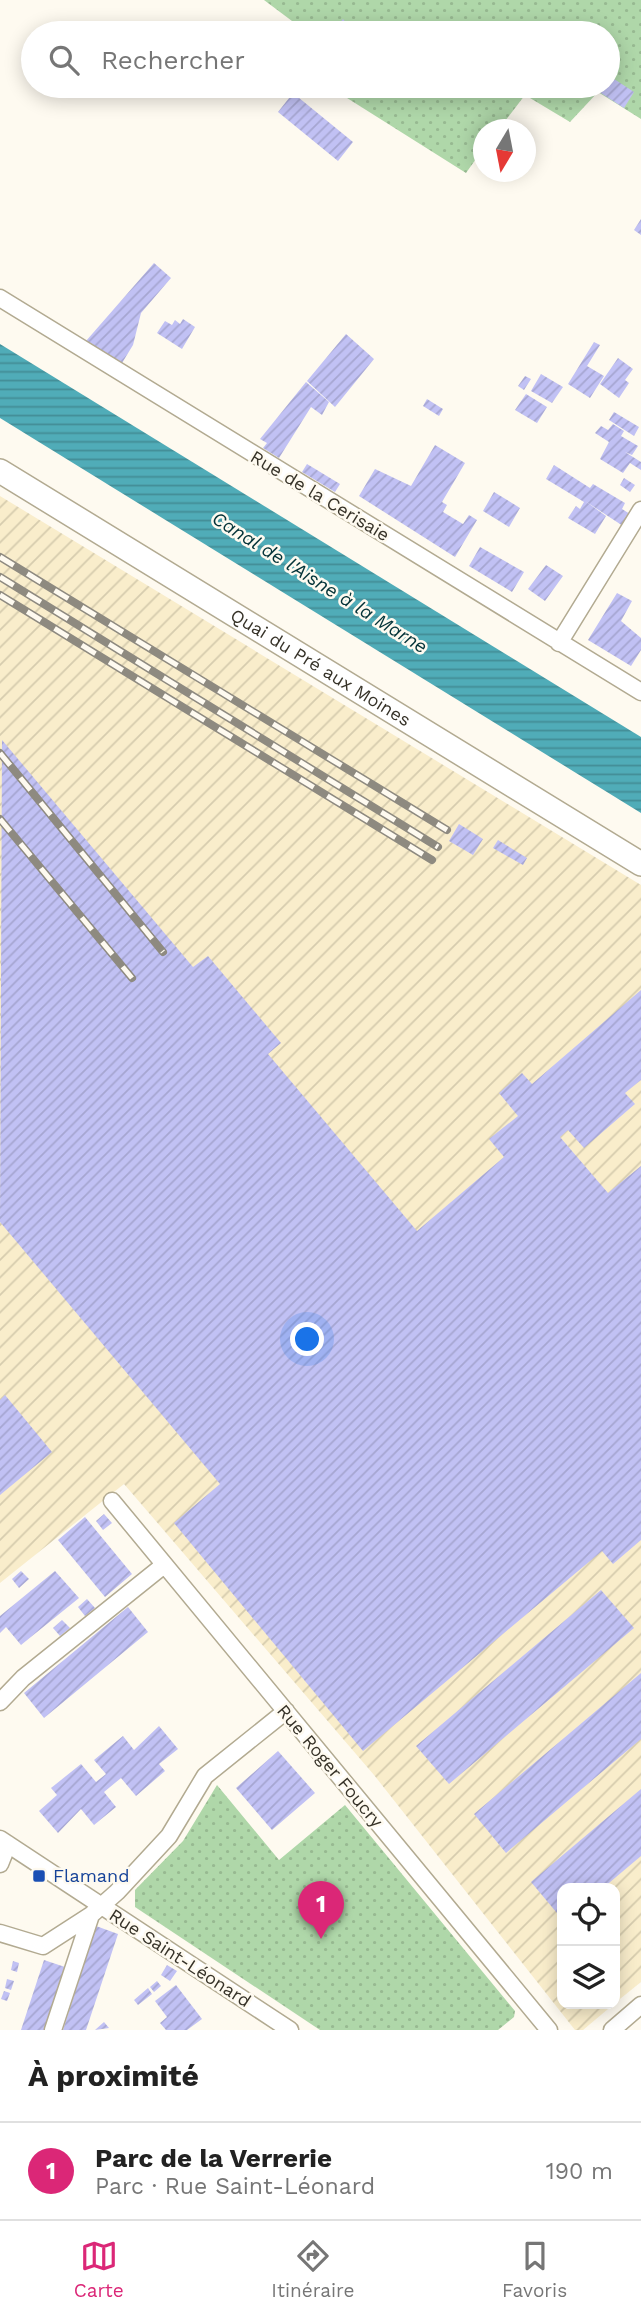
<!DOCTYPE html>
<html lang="fr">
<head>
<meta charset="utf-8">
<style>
	:root { --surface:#fff; --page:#f6f6f6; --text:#222; --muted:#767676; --line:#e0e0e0; --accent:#db2777 }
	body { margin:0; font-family:"Work Sans",sans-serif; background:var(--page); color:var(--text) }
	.controls { position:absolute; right:21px; bottom:21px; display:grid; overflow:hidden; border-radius:14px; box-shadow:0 4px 18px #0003 }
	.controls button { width:63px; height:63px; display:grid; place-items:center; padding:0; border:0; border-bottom:2px solid var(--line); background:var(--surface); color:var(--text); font:35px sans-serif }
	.compass { position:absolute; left:473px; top:119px; width:63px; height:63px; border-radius:50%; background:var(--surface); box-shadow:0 4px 18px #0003; rotate:190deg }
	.you { position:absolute; left:308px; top:1340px; width:24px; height:24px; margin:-18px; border:5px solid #fff; border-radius:50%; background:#1a73e8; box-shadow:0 0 0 10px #1a73e833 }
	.badge { display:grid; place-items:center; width:46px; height:46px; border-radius:50%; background:var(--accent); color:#fff; font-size:23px; font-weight:700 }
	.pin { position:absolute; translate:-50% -58px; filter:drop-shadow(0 2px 4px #0008) }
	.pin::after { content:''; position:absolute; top:37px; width:24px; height:21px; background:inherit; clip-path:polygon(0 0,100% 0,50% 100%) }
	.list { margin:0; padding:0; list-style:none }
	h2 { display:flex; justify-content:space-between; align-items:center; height:91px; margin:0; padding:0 28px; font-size:30px }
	h2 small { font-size:23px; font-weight:400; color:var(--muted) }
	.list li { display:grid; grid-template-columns:46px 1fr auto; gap:21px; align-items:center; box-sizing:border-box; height:98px; padding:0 28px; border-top:2px solid var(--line) }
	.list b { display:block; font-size:26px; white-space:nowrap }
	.list p { margin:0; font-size:23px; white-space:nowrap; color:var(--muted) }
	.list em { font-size:23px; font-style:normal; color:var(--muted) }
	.icon { flex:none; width:38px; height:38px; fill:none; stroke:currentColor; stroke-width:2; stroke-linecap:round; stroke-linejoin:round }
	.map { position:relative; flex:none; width:641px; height:2030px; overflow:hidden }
	.search { position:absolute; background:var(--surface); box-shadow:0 4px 18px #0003; left:21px; right:21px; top:21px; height:77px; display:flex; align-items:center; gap:18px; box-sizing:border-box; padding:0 24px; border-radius:38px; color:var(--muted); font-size:26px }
	.sheet { height:189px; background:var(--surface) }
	nav { display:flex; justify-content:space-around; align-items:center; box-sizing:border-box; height:98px; border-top:2px solid var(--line); background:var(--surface); font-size:19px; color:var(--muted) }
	nav a { display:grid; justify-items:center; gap:4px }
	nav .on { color:var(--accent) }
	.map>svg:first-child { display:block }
	.industrial { fill:url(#industrial-furrows) }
	.park { fill:url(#park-dots) }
	.water { fill:url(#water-rules) }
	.building { fill:url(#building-hatch) }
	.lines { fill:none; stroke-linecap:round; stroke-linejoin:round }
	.street-casing { stroke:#b2aa91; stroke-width:19 }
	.secondary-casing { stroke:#b2aa91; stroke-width:26 }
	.street { stroke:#fff; stroke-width:16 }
	.secondary { stroke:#fff; stroke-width:23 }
	.rail-casing { stroke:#8e8a80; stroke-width:8 }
	.rail { stroke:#fefaf0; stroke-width:5; stroke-dasharray:16; stroke-linecap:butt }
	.transit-dot { fill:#1a4fb4; stroke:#fefaf0; stroke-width:2.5 }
	.labels { text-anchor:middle; stroke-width:5; stroke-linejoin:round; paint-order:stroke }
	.street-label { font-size:18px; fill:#363228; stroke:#fefaf0 }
	.transit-label { font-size:18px; fill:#164399; stroke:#fefaf0; text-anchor:start }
	.water-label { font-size:19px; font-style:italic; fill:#043338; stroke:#fefaf0 }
</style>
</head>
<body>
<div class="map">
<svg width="641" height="2030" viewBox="0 0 641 2030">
	<defs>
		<pattern id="industrial-furrows" width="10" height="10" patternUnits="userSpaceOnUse" patternTransform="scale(1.75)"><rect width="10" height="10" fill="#f9edcb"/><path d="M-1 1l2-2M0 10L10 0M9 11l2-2" fill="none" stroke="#d6ccae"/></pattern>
		<pattern id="park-dots" width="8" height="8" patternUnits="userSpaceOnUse" patternTransform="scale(1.75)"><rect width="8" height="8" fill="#afd7a9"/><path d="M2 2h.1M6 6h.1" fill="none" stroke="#97b991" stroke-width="1.8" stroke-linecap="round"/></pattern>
		<pattern id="water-rules" width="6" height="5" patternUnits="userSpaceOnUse" patternTransform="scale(1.75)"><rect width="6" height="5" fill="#50acb8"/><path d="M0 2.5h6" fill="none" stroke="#438d96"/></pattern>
		<pattern id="building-hatch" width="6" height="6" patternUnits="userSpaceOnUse" patternTransform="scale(1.75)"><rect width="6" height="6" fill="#c1c1f4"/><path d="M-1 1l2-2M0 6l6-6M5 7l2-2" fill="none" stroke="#a6a6d1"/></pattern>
	</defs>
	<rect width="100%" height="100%" fill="#fefaf0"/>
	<path class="industrial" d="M0,496L641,885V1982L615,2003V1888H562V2004H614L583,2030H575L374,1775L124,1484L0,1583Z"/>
	<path class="park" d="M264,0H641V119L598,92L570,122L525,95L499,129L484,130L483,149L466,173L328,86H608V33H308Z
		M217,1785L279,1860L345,1805L515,2011L514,2017L498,2030H320L135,1907V1890L183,1841Z"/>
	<path class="water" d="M0,344L641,737V813L0,418Z"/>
	<path class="building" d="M343,19L347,24L340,33H331Z
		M608,43L615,61L617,68H608Z
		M611,77L634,92L624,108L590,86H608Z
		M293,93L353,142L338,161L278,112Z
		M641,219V235L634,230Z
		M154,263L171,278L141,313L133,345L122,363L86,341Z
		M183,319L195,327L182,349L157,333L165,321L172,325L175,320L180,324Z
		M346,334L374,359L335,407L307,381Z
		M594,342L600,345L587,366L604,376L590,398L568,384Z
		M618,358L633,369L625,380L629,383L619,398L600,384Z
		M541,374L563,387L552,403L531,391Z
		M525,376L531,379L524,390L518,386Z
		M306,382L329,402L322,415L311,407L279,458L263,448L267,443L260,439Z
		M526,394L547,407L537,423L515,410Z
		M427,399L443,409L439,416L423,406Z
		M614,412L639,427L634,436L609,420Z
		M613,424L624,431L621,436L638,446L632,455L625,452L641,462V470L630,463L623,473L600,459L609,442L595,433L601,426L608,430Z
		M435,445L465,463L442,502L447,505L443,512L463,524L469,515L477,520L455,557L359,496L375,469L411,486Z
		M307,464L340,484L335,492L302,472Z
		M554,465L590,488L593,484L625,503L622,509L630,514L623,526L585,501L606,516L595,534L568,518L576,506L580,509L584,502L546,479Z
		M624,478L635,485L630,492L620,485Z
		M494,492L520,508L509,527L483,511Z
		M480,547L524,572L512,592L469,566Z
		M546,565L563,576L545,601L528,589Z
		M617,593L632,601L621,621L641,638V650L631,666L588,640Z
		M2,740L193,967L208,956L281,1043L268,1054L417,1231L504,1157L489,1139L518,1116L499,1093L522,1073L532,1084L641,990V1080L625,1093L635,1104L584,1148L568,1130L560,1137L608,1193L641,1166V1540L613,1564L602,1551L363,1751L174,1523L220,1484L0,1222Z
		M459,824L483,839L473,855L449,841Z
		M498,840L527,858L523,865L493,848Z
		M5,1395L52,1452L0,1495V1400Z
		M104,1514L112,1523L103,1530L96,1521Z
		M85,1517L132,1574L105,1597L58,1540Z
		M21,1571L29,1579L19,1588L12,1579Z
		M55,1571L79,1598L21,1645L6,1627L0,1633V1616Z
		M601,1590L634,1628L449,1784L416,1746Z
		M87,1599L95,1608L85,1616L78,1607Z
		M128,1607L148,1632L44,1718L24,1693Z
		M62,1620L70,1628L60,1636L53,1628Z
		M641,1673V1739L506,1853L474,1814Z
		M159,1726L178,1749L159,1764L165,1771L136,1796L121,1778L104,1792L116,1807L94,1825L81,1809L58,1833L39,1811L57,1795L51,1788L81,1764L96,1782L106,1774L94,1760L123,1736L134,1750Z
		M278,1751L315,1793L272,1830L236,1788Z
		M641,1789V1856L603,1888H562V1919L531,1882Z
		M96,1926L118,1934L86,2030H63Z
		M44,1960L65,1967L62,1977L44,2030H21Z
		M13,1961L19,1963L17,1972L11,1970Z
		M167,1965L177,1971L170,1981L161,1975Z
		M7,1979L14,1981L11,1990L5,1988Z
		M157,1981L161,1986L154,1992L150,1987Z
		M176,1985L202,2019L187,2030H166L160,2023L167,2017L155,2001Z
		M148,1988L152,1994L138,2005L134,2000Z
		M4,1991L10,1993L7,2001L1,1999Z
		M104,2022L109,2028L95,2030Z"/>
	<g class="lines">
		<g class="street-casing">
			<path id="street" d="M0,298L641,692
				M559,643L641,510
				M112,1501L549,2030
				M0,1702L23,1678L164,1565
				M0,1839L290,2030
				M0,1864L8,1844
				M0,1933L43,1946L91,1915L117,1892L169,1836L205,1776L286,1711
				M53,2030L91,1915
				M612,2030L641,2005"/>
		</g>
		<g class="secondary-casing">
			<g id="secondary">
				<path id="s1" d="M0,471L641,864"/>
			</g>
		</g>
		<use href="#street" class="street"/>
		<use href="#secondary" class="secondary"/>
		<g class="rail-casing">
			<path id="rail" d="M0,557L447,830
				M0,577L438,847
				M0,595L432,860
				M0,753L163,952
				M0,819L132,978"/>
		</g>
		<use href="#rail" class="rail"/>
	</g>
	<rect class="transit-dot" x="32" y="1869" width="14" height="14" rx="3.5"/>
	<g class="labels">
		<g class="street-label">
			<text transform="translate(320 496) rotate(31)" y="6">Rue de la Cerisaie</text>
			<text dy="6" stroke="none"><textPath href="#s1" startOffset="376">Quai du Pré aux Moines</textPath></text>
			<text transform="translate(330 1766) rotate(50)" y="6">Rue Roger Foucry</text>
			<text transform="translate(180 1958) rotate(33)" y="6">Rue Saint-Léonard</text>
		</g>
		<g class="transit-label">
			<text x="53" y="1882">Flamand</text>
		</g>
		<g class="water-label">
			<text transform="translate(320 582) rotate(32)" y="7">Canal de l'Aisne à la Marne</text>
		</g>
	</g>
</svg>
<div class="controls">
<button><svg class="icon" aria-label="locate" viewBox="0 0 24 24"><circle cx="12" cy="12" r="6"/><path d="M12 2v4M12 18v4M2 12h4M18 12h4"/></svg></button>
<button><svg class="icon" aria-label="layers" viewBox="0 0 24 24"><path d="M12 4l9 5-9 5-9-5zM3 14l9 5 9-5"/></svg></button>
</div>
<svg class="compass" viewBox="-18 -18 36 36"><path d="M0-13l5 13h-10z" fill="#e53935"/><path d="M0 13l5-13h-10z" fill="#767676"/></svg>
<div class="you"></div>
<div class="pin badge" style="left:321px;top:1939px">1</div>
<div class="search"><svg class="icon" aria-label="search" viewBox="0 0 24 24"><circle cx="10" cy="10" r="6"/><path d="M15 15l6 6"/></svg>Rechercher</div>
</div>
<section class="sheet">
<h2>À proximité<small></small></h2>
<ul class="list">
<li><span class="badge">1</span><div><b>Parc de la Verrerie</b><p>Parc · Rue Saint-Léonard</p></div><em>190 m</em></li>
</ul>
</section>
<nav>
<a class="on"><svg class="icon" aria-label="map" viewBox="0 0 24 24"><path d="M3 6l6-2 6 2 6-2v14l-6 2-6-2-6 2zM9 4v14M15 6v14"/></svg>Carte</a>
<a><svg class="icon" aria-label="directions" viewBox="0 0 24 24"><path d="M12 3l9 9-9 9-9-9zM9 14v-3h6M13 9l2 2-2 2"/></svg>Itinéraire</a>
<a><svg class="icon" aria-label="saved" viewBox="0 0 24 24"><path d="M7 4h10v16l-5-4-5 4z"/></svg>Favoris</a>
</nav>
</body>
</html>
